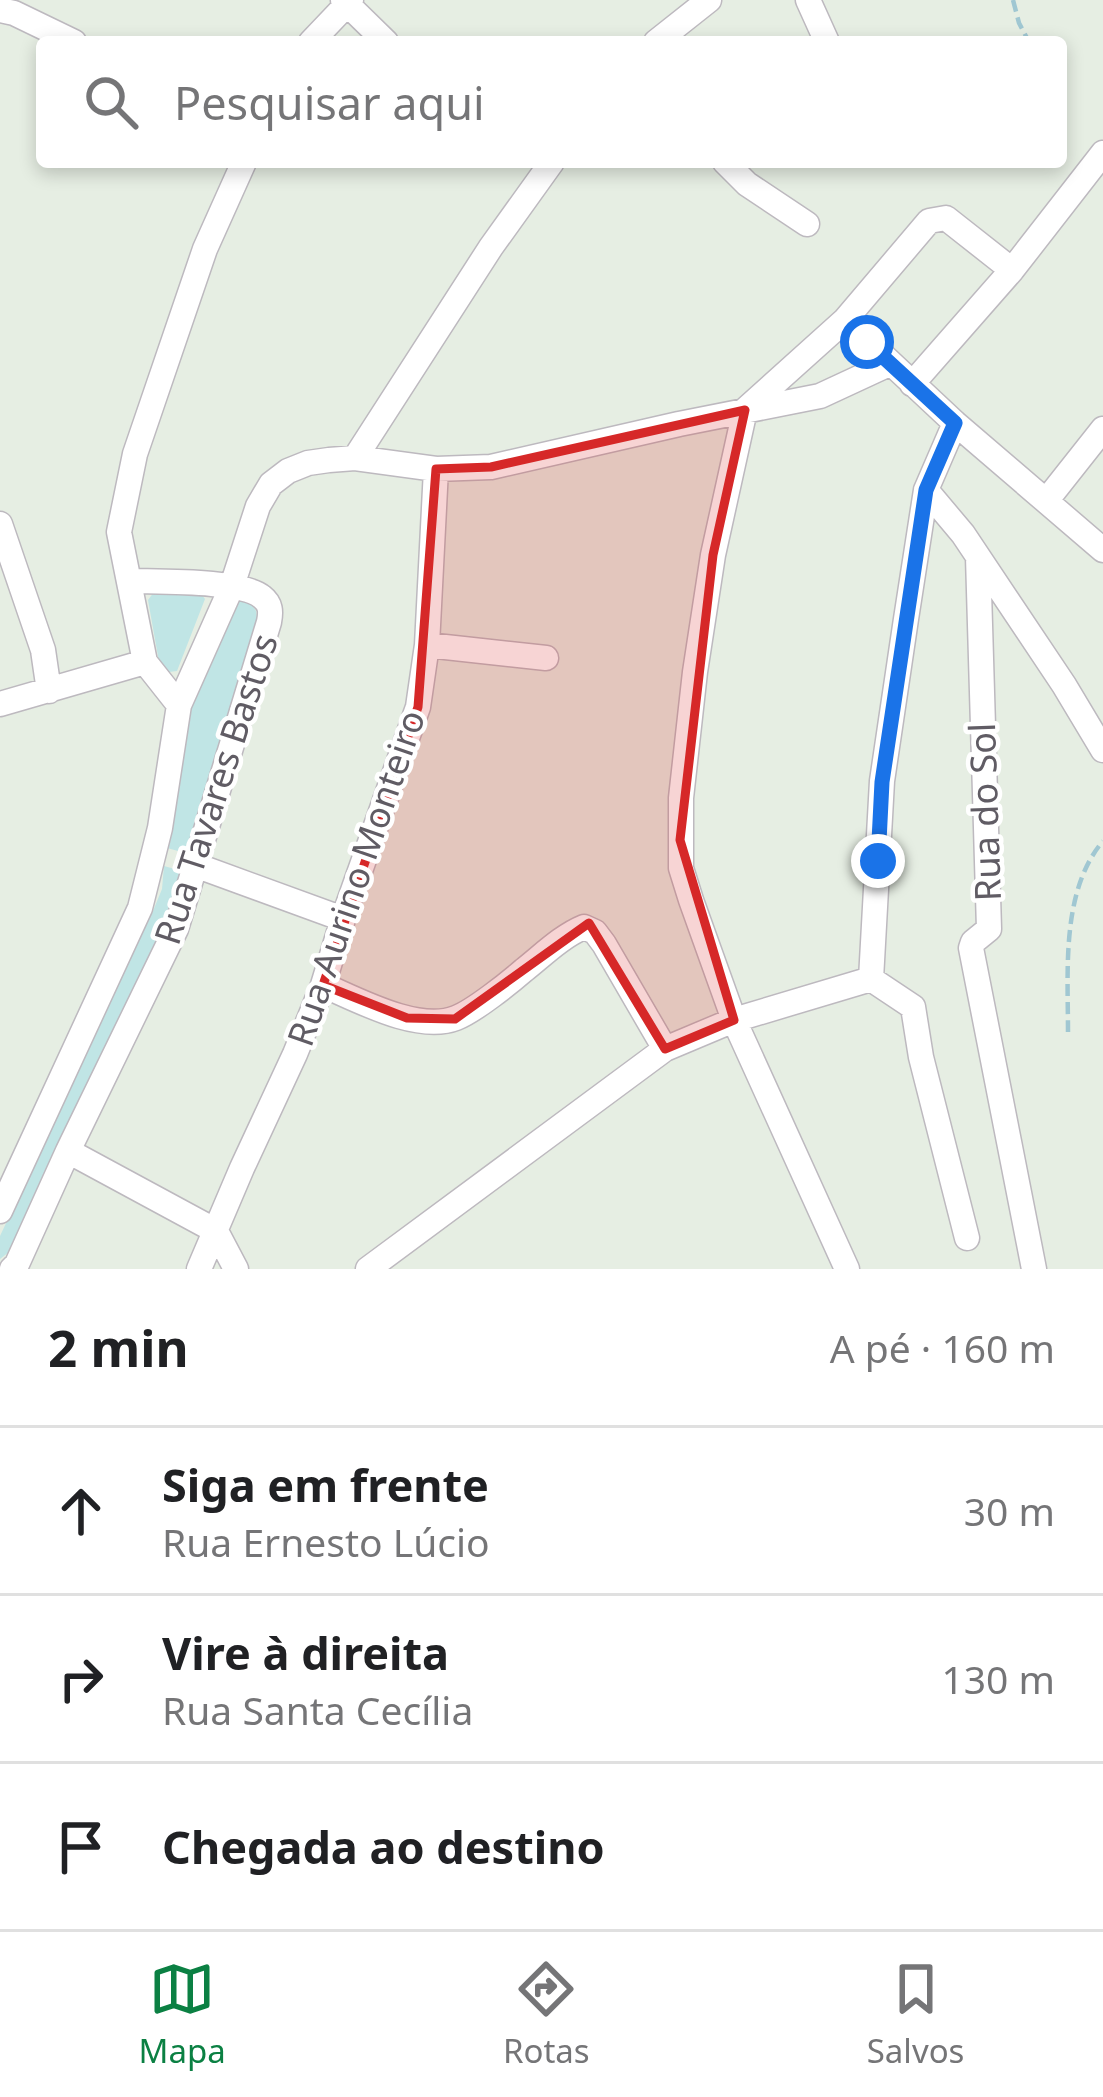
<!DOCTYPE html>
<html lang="pt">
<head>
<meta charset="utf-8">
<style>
	:root { --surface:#fff; --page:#f2f2f2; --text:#202124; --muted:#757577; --line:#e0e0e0; --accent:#0b8043 }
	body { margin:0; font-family:"Noto Sans",sans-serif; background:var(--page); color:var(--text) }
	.stop { position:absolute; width:36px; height:36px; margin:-27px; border:9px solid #1a73e8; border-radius:50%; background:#fff }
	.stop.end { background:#1a73e8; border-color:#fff; box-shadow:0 3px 12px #0008 }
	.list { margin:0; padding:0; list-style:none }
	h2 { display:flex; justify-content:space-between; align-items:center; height:156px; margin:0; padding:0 48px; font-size:51px }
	h2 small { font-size:39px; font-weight:400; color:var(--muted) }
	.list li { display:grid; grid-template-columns:78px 1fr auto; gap:36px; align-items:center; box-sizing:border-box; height:168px; padding:0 48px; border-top:3px solid var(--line) }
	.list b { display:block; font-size:45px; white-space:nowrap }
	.list p { margin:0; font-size:39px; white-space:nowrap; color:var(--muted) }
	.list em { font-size:39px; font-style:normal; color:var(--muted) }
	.icon { flex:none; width:66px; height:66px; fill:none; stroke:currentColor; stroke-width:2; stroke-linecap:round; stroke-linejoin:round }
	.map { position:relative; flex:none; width:1103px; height:1269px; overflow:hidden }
	.search { position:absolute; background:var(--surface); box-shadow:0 6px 18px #0003; left:36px; right:36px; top:36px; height:132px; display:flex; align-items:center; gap:30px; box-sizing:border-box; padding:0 42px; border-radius:12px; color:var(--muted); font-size:45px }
	.sheet { height:660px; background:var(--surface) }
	nav { display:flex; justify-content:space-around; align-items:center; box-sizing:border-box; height:168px; border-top:3px solid var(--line); background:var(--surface); font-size:33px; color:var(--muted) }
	nav a { display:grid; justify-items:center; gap:6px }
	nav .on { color:var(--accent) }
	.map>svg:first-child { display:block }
	.green { fill:#c0e5e5 }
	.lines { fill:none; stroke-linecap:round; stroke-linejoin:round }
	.minor-casing { stroke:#bdb9bf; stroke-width:27 }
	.path { stroke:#a0c7d2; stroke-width:4.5; stroke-dasharray:12 6; stroke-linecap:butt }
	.minor { stroke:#fff; stroke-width:24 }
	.route { stroke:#1a73e8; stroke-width:15 }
	.marked { fill:#d62828; fill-opacity:0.2; stroke:#d62828; stroke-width:9; stroke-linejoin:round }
	.labels { text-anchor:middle; stroke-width:9; stroke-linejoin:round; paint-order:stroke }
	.street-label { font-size:36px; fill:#605c64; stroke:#fff }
</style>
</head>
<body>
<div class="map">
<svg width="1103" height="1269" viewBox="0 0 1103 1269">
	<rect width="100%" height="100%" fill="#e6eee3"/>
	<path class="green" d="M154,592L201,594L205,599L177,671L161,673L148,600Z
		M231,599L249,600L256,611L258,624L189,854L167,848L180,734Z
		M164,866L182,871L160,941L9,1252L0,1259V1236L153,911L162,889Z"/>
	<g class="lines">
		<g class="minor-casing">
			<path id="minor" d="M343,0L386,42
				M808,0L827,42
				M0,10L14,13L74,42
				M311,42L351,0
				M656,42L709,0
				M725,162L747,184L807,224
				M845,320L955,423L1103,550
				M912,384L1012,270L1103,153
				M355,458L491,247L552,162
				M926,490L963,534L1064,685L1103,750
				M1046,501L1103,429
				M0,524L43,650L49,691
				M978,557L989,929L973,942L971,948L1034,1269
				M427,645L546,658
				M0,704L145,662
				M179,705L145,662L119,532L135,454L205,249L244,162
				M195,865L343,919
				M871,979L882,781L906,619L926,490L955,423
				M871,979L913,1007L921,1057L967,1238
				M323,985C358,1000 418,1033 456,1018C474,1011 509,983 524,970C543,955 562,936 584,927L595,932L604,944L665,1049
				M68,1151L216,1231L236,1269
				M0,1211L140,908L160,828L179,705L232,586L258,506L271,484L288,471L308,463L329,460L355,458L436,469L491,467L679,424L820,396L889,364
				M12,1269L17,1264L68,1151L176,929L269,622C271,612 271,604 262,597C242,580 159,582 130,581
				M199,1269L242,1168L295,1054L323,985L343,919L418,707L427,645L436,469
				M368,1269L665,1049L734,1020L871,979
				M847,1269L734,1020L691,900L681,868V798L695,672L713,555L745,410L845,320L929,221L946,218L1012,270"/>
		</g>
		<path class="path" d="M1013,0L1019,23L1029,42
			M1068,1032C1068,970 1061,891 1103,841"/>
		<use href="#minor" class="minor"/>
	</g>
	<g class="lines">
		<path class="route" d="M867,342L955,423L926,490L882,782L878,861"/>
	</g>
	<path class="marked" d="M745,410L713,555L680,840L734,1020L665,1049L589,923L455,1019L407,1018L323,985L418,707L436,469L491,467Z"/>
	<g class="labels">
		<g class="street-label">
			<text transform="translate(216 789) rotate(-72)" y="13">Rua Tavares Bastos</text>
			<text transform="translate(985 812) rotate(-92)" y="13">Rua do Sol</text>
			<text transform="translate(356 878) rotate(-71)" y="13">Rua Aurino Monteiro</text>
		</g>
	</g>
</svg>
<div class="stop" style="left:867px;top:342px"></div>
<div class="stop end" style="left:878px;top:861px"></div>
<div class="search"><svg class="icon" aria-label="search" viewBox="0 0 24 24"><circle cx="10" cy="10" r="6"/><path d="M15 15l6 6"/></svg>Pesquisar aqui</div>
</div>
<section class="sheet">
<h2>2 min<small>A pé · 160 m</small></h2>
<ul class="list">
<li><svg class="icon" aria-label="ahead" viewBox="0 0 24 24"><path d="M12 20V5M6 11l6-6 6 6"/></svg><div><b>Siga em frente</b><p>Rua Ernesto Lúcio</p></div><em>30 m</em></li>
<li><svg class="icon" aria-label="right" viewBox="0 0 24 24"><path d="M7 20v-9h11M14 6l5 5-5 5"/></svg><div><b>Vire à direita</b><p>Rua Santa Cecília</p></div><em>130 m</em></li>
<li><svg class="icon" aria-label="arrive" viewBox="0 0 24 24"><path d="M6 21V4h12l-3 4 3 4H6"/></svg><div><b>Chegada ao destino</b></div></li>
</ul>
</section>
<nav>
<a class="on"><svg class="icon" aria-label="map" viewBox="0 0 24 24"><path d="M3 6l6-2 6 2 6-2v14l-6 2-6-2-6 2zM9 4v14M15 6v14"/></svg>Mapa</a>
<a><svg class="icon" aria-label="directions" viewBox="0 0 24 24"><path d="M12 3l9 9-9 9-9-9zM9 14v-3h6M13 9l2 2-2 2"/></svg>Rotas</a>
<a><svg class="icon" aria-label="saved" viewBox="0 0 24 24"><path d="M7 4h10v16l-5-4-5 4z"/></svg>Salvos</a>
</nav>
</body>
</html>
